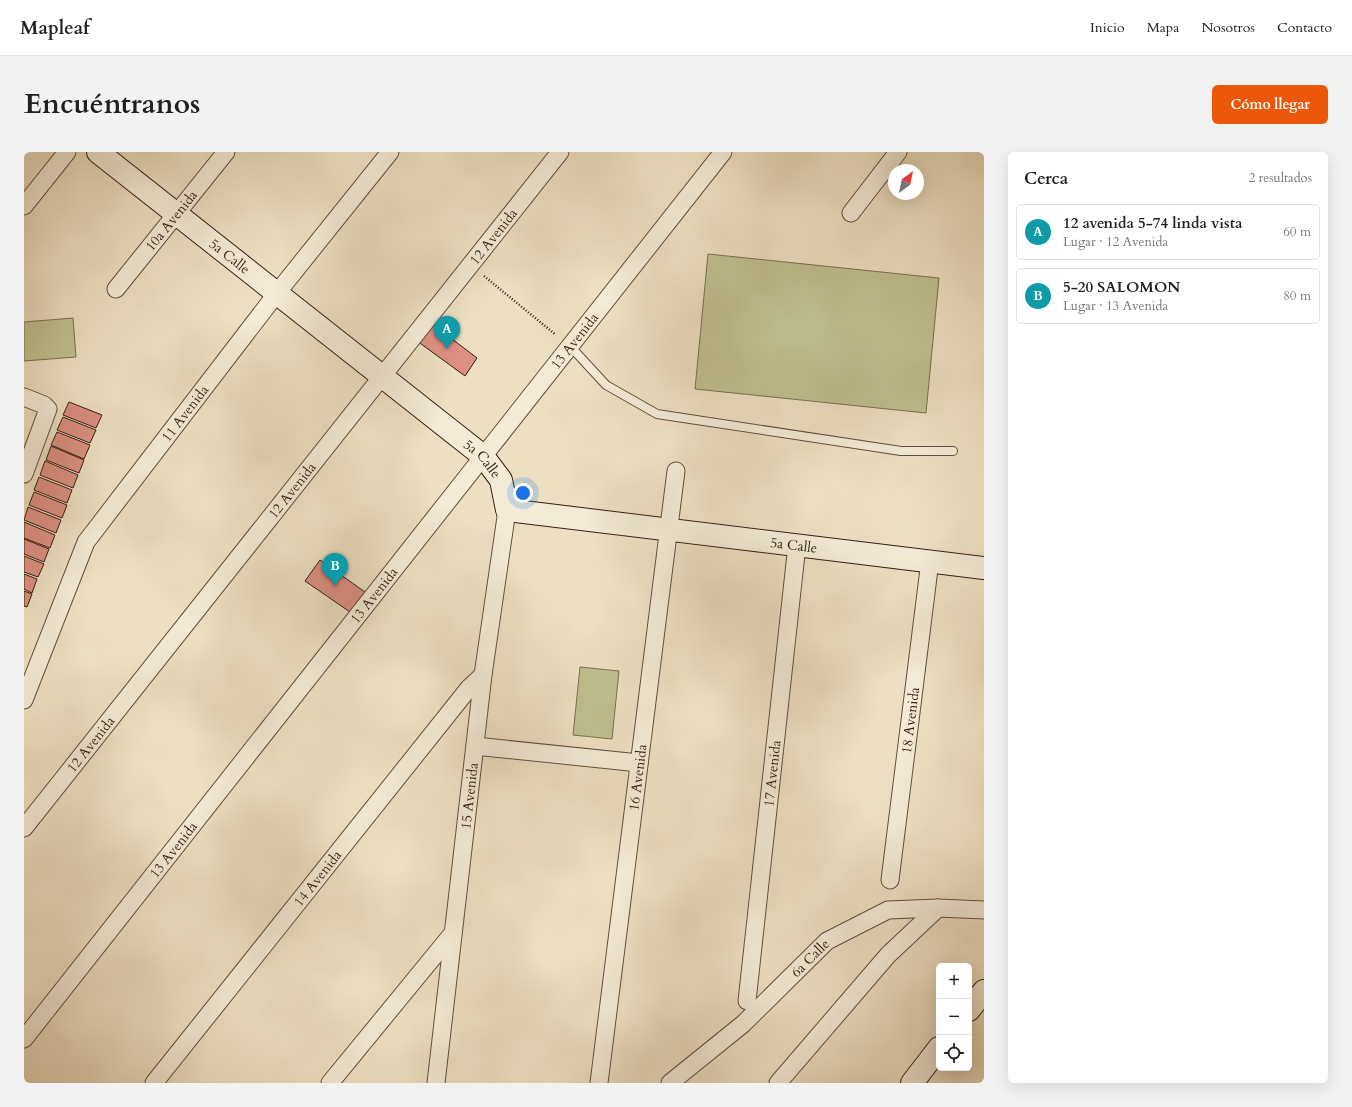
<!DOCTYPE html>
<html lang="es">
<head>
<meta charset="utf-8">
<style>
	:root { --surface:#fff; --page:#f2f2f2; --text:#202124; --muted:#757577; --line:#e0e0e0; --accent:#ea580c }
	body { margin:0; font-family:Cardo,serif; background:var(--page); color:var(--text) }
	.controls { position:absolute; right:12px; bottom:12px; display:grid; overflow:hidden; border-radius:6px; box-shadow:0 4px 16px #0002 }
	.controls button { width:36px; height:36px; display:grid; place-items:center; padding:0; border:0; border-bottom:1px solid var(--line); background:var(--surface); color:var(--text); font:20px sans-serif }
	.compass { position:absolute; left:864px; top:12px; width:36px; height:36px; border-radius:50%; background:var(--surface); box-shadow:0 4px 16px #0002; rotate:33deg }
	.you { position:absolute; left:499px; top:341px; width:14px; height:14px; margin:-10px; border:3px solid #fff; border-radius:50%; background:#1a73e8; box-shadow:0 0 0 6px #1a73e833 }
	.badge { display:grid; place-items:center; width:26px; height:26px; border-radius:50%; background:var(--accent); color:#fff; font-size:13px; font-weight:700 }
	.pin { position:absolute; translate:-50% -33px; filter:drop-shadow(0 1px 2px #0008) }
	.pin::after { content:''; position:absolute; top:21px; width:14px; height:12px; background:inherit; clip-path:polygon(0 0,100% 0,50% 100%) }
	.list { margin:0; padding:0; list-style:none }
	h2 { display:flex; justify-content:space-between; align-items:center; height:52px; margin:0; padding:0 16px; font-size:17px }
	h2 small { font-size:13px; font-weight:400; color:var(--muted) }
	.list li { display:grid; grid-template-columns:26px 1fr auto; gap:12px; align-items:center; box-sizing:border-box; height:56px; margin:0 8px 8px; padding:0 8px; border:1px solid var(--line); border-radius:6px }
	.list b { display:block; font-size:15px; white-space:nowrap }
	.list p { margin:0; font-size:13px; white-space:nowrap; color:var(--muted) }
	.list em { font-size:13px; font-style:normal; color:var(--muted) }
	.icon { flex:none; width:22px; height:22px; fill:none; stroke:currentColor; stroke-width:2; stroke-linecap:round; stroke-linejoin:round }
	.map { position:relative; flex:none; width:960px; height:931px; overflow:hidden; border-radius:6px }
	header { display:flex; align-items:center; gap:24px; box-sizing:border-box; height:56px; padding:0 20px; background:var(--surface); border-bottom:1px solid var(--line) }
	header strong { font-size:19px }
	nav { display:flex; gap:22px; margin-inline-start:auto; font-size:14px }
	.intro { display:flex; align-items:center; justify-content:space-between; box-sizing:border-box; height:96px; padding:0 24px }
	h1 { margin:0; font-size:28px }
	.button { padding:10px 18px; border-radius:6px; background:var(--accent); color:#fff; font-size:14px; font-weight:700 }
	main { display:flex; gap:24px; padding:0 24px }
	aside { flex:1; background:var(--surface); border-radius:6px; box-shadow:0 4px 16px #0002 }
	.map>svg:first-child { display:block }
	.green { fill:#bfc08f; stroke:#7a7050 }
	.building { fill:#dd9082; stroke:#341f12 }
	.lines { fill:none; stroke-linecap:round; stroke-linejoin:round }
	.lane-casing { stroke:#624f3e; stroke-width:10 }
	.street-casing { stroke:#624f3e; stroke-width:19 }
	.secondary-casing { stroke:#341f12; stroke-width:24 }
	.path { stroke:#341f12; stroke-width:2.5; stroke-dasharray:1 2; stroke-linecap:butt }
	.lane { stroke:#f3ebd7; stroke-width:8 }
	.street { stroke:#f3ebd7; stroke-width:17 }
	.secondary { stroke:#f3ebd7; stroke-width:22 }
	.labels { text-anchor:middle; stroke-width:4; stroke-linejoin:round; paint-order:stroke }
	.street-label { font-size:14px; fill:#341f12; stroke:#f3ebd7 }
</style>
</head>
<body>
<header>
<strong>Mapleaf</strong>
<nav><a>Inicio</a><a>Mapa</a><a>Nosotros</a><a>Contacto</a></nav>
</header>
<div class="intro"><h1>Encuéntranos</h1><a class="button">Cómo llegar</a></div>
<main>
<div class="map">
<svg width="960" height="931" viewBox="0 0 960 931">
	<rect width="100%" height="100%" fill="#ede0c2"/>
	<filter id="stains"><feTurbulence type="fractalNoise" baseFrequency=".005" numOctaves="4"/><feColorMatrix values="0 0 0 0 .2 0 0 0 0 .09 0 0 0 0 .02 0 0 0 .5 -.17"/></filter>
	<radialGradient id="worn" r=".72"><stop offset=".6" stop-color="#630" stop-opacity="0"/><stop offset="1" stop-color="#630" stop-opacity=".3"/></radialGradient>
	<path class="green" d="M684,102L915,126L902,261L671,237Z
		M49,166L52,205L0,209V170Z
		M556,515L595,519L588,587L549,583Z"/>
	<path class="building" d="M407,171L453,206L441,224L393,189Z
		M45,250L78,263L72,276L39,263Z
		M39,265L72,278L66,291L33,278Z
		M33,280L66,293L60,307L27,293Z
		M27,294L60,308L55,321L22,308Z
		M21,309L54,323L49,336L16,323Z
		M15,325L48,338L43,351L10,338Z
		M10,340L43,353L38,366L5,353Z
		M4,355L37,368L32,381L0,368Z
		M0,370L31,383L26,396L0,386Z
		M0,387L25,397L20,410L0,402Z
		M0,404L20,412L14,425L0,420Z
		M296,408L341,440L326,460L281,429Z
		M0,422L13,427L8,441L0,437Z
		M0,439L8,442L3,455L0,454Z"/>
	<g class="lines">
		<g class="lane-casing">
			<path id="lane" d="M546,194L582,233L633,262L877,299H929"/>
		</g>
		<g class="street-casing">
			<g id="street">
				<path d="M0,54L43,0"/>
				<path d="M827,61L874,0"/>
				<path id="s1" d="M92,137L202,0"/>
				<path d="M0,245L20,253L24,257L0,322"/>
				<path id="s2" d="M0,548L62,390L253,141L366,0"/>
				<path d="M451,594L615,611"/>
				<path id="s3" d="M0,676L536,0"/>
				<path id="s4" d="M866,728L906,409"/>
				<path id="s5" d="M723,849L773,393"/>
				<path id="s6" d="M0,887L699,0"/>
				<path id="s7" d="M130,931L445,536L459,523"/>
				<path d="M306,931L429,781"/>
				<path id="s8" d="M412,931L459,523L483,358"/>
				<path id="s9" d="M575,931L652,319"/>
				<path id="s10" d="M646,931L719,872L803,789L864,758L914,756L960,758"/>
				<path d="M754,931L864,803L914,756"/>
			</g>
		</g>
		<g class="secondary-casing">
			<g id="secondary">
				<path id="s11" d="M74,0L459,304L477,328L483,358L960,416"/>
				<path d="M945,858L960,839"/>
				<path d="M888,931L915,896"/>
			</g>
		</g>
		<path class="path" d="M460,124L532,183"/>
		<use href="#lane" class="lane"/>
		<use href="#street" class="street"/>
		<use href="#secondary" class="secondary"/>
	</g>
	<g class="labels">
		<g class="street-label">
			<text dy="5" stroke="none"><textPath href="#s1" startOffset="88">10a Avenida</textPath></text>
			<text dy="5" stroke="none"><textPath href="#s3" startOffset="755">12 Avenida</textPath></text>
			<text dy="5" stroke="none"><textPath href="#s11" startOffset="168">5a Calle</textPath></text>
			<text dy="5" stroke="none"><textPath href="#s6" startOffset="889">13 Avenida</textPath></text>
			<text dy="5" stroke="none"><textPath href="#s2" startOffset="332">11 Avenida</textPath></text>
			<text dy="5" stroke="none"><textPath href="#s11" startOffset="492">5a Calle</textPath></text>
			<text dy="5" stroke="none"><textPath href="#s3" startOffset="431">12 Avenida</textPath></text>
			<text dy="5" stroke="none"><textPath href="#s11" startOffset="840">5a Calle</textPath></text>
			<text dy="5" stroke="none"><textPath href="#s6" startOffset="565">13 Avenida</textPath></text>
			<text dy="5" stroke="none"><textPath href="#s4" startOffset="161">18 Avenida</textPath></text>
			<text dy="5" stroke="none"><textPath href="#s3" startOffset="107">12 Avenida</textPath></text>
			<text dy="5" stroke="none"><textPath href="#s5" startOffset="229">17 Avenida</textPath></text>
			<text dy="5" stroke="none"><textPath href="#s9" startOffset="308">16 Avenida</textPath></text>
			<text dy="5" stroke="none"><textPath href="#s8" startOffset="289">15 Avenida</textPath></text>
			<text dy="5" stroke="none"><textPath href="#s6" startOffset="241">13 Avenida</textPath></text>
			<text dy="5" stroke="none"><textPath href="#s7" startOffset="262">14 Avenida</textPath></text>
			<text dy="5" stroke="none"><textPath href="#s10" startOffset="188">6a Calle</textPath></text>
		</g>
	</g>
	<rect width="100%" height="100%" filter="url(#stains)"/>
	<rect width="100%" height="100%" fill="url(#worn)"/>
</svg>
<div class="controls">
<button>+</button>
<button>−</button>
<button><svg class="icon" aria-label="locate" viewBox="0 0 24 24"><circle cx="12" cy="12" r="6"/><path d="M12 2v4M12 18v4M2 12h4M18 12h4"/></svg></button>
</div>
<svg class="compass" viewBox="-18 -18 36 36"><path d="M0-13l5 13h-10z" fill="#e53935"/><path d="M0 13l5-13h-10z" fill="#757577"/></svg>
<div class="you"></div>
<div class="pin badge" style="left:423px;top:197px;background:#0f9aa8">A</div>
<div class="pin badge" style="left:311px;top:434px;background:#0f9aa8">B</div>
</div>
<aside>
<h2>Cerca<small>2 resultados</small></h2>
<ul class="list">
<li><span class="badge" style="background:#0f9aa8">A</span><div><b>12 avenida 5-74 linda vista</b><p>Lugar · 12 Avenida</p></div><em>60 m</em></li>
<li><span class="badge" style="background:#0f9aa8">B</span><div><b>5-20 SALOMON</b><p>Lugar · 13 Avenida</p></div><em>80 m</em></li>
</ul>
</aside>
</main>
</body>
</html>
